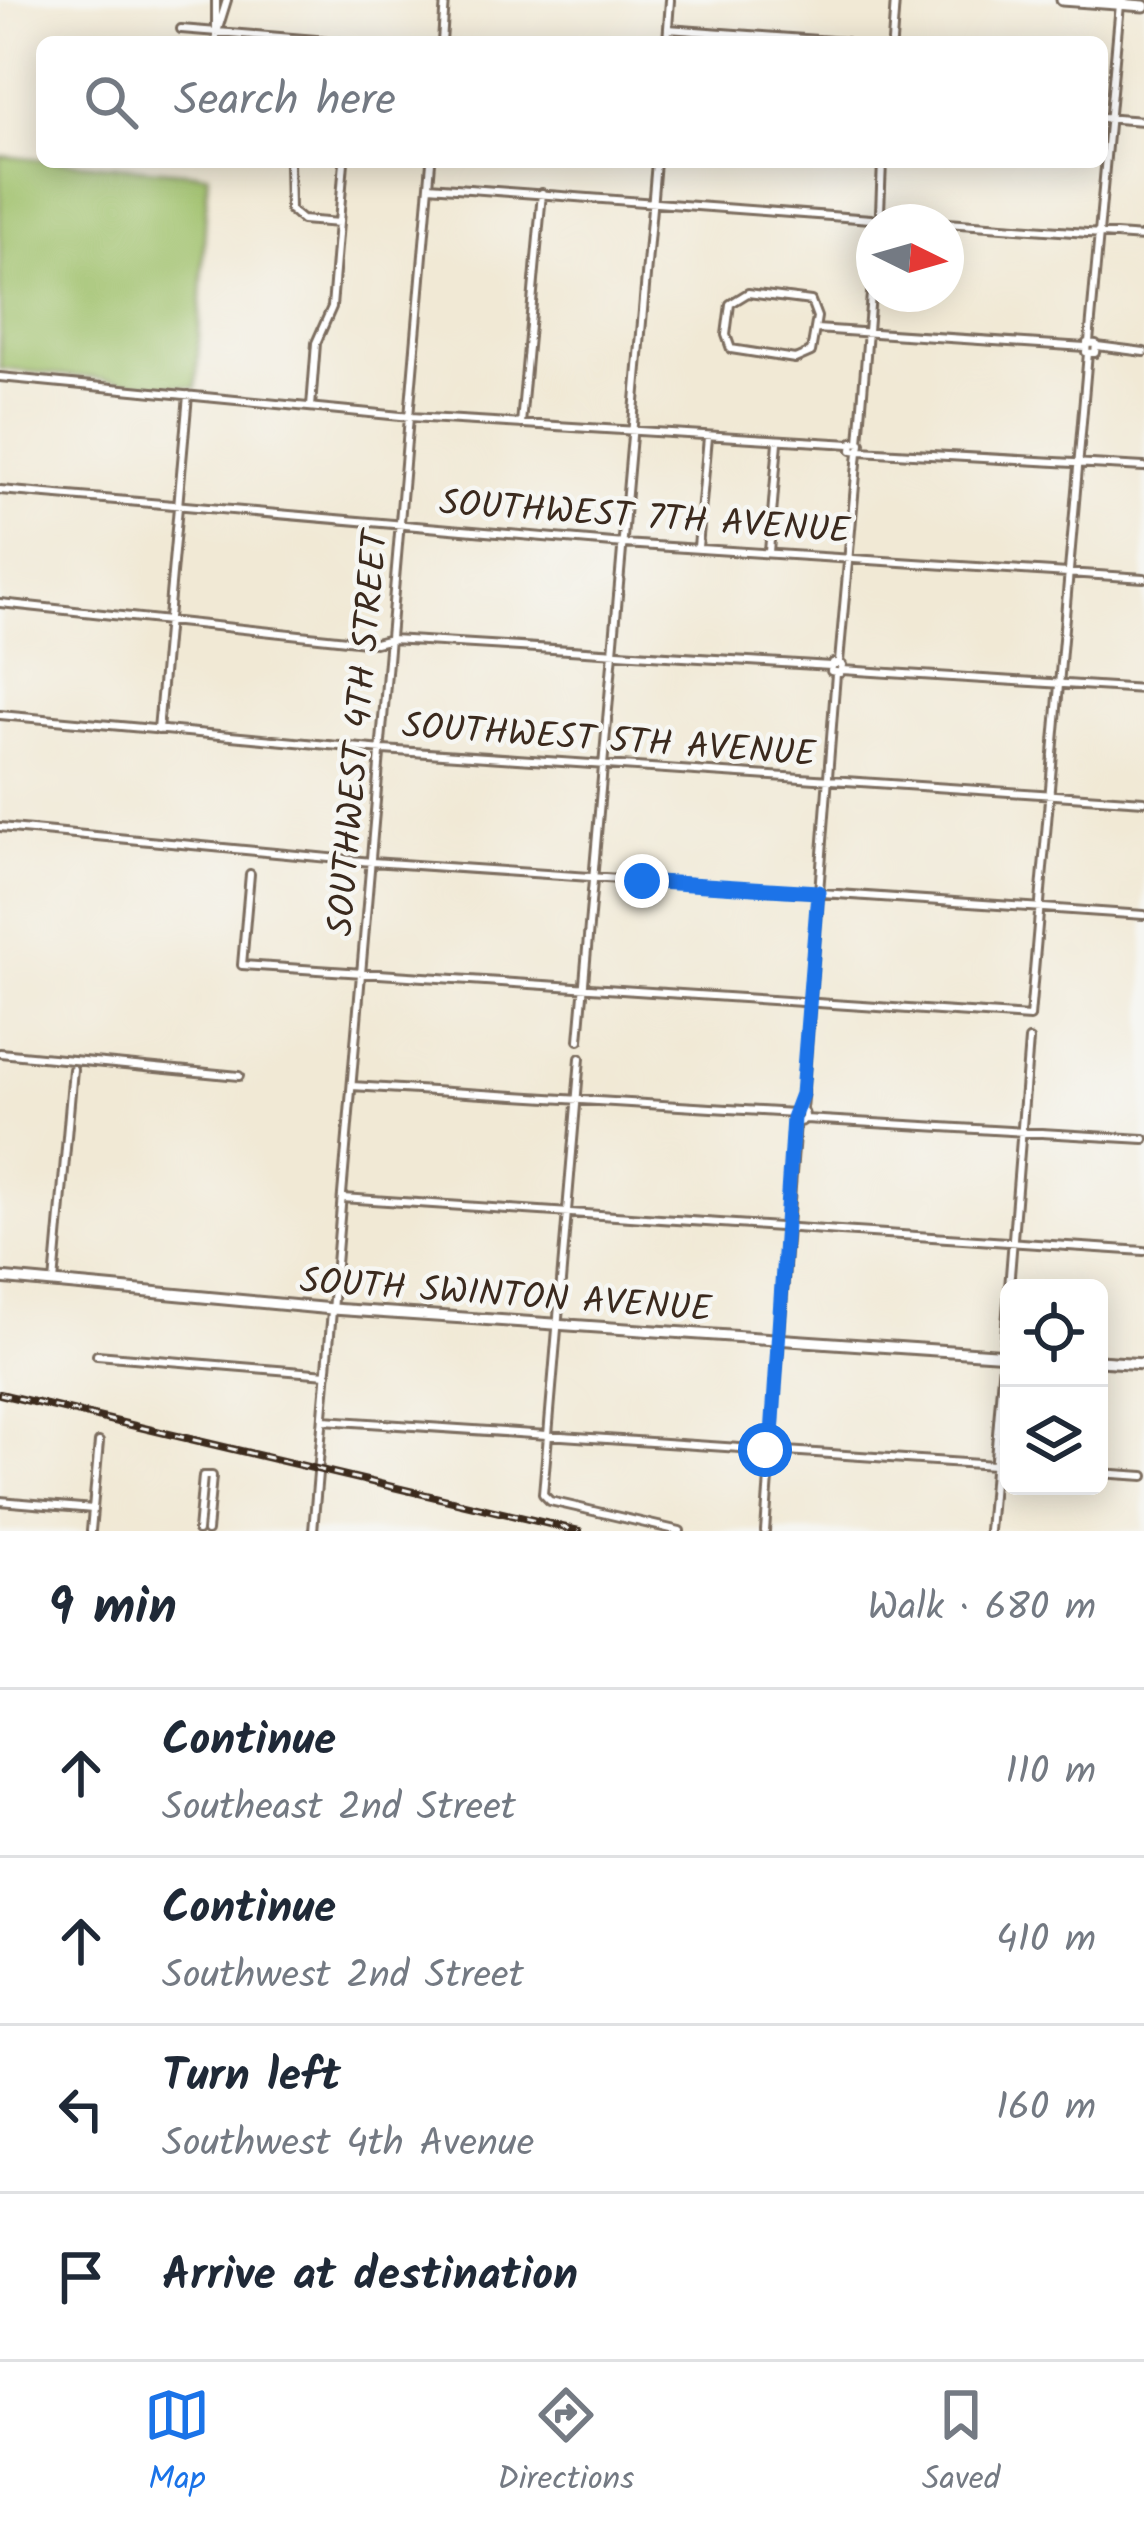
<!DOCTYPE html>
<html lang="en">
<head>
<meta charset="utf-8">
<style>
	:root { --surface:#fff; --page:#f2f2f3; --text:#1f2937; --muted:#747a83; --line:#e0e1e3; --accent:#1a73e8 }
	body { margin:0; font-family:Kalam,sans-serif; background:var(--page); color:var(--text) }
	.controls { position:absolute; right:36px; bottom:36px; display:grid; overflow:hidden; border-radius:18px; box-shadow:0 6px 30px #0003 }
	.controls button { width:108px; height:108px; display:grid; place-items:center; padding:0; border:0; border-bottom:3px solid var(--line); background:var(--surface); color:var(--text); font:60px sans-serif }
	.compass { position:absolute; left:856px; top:204px; width:108px; height:108px; border-radius:50%; background:var(--surface); box-shadow:0 6px 30px #0003; rotate:95deg }
	.stop { position:absolute; width:36px; height:36px; margin:-27px; border:9px solid #1a73e8; border-radius:50%; background:#fff }
	.stop.end { background:#1a73e8; border-color:#fff; box-shadow:0 3px 12px #0008 }
	.list { margin:0; padding:0; list-style:none }
	h2 { display:flex; justify-content:space-between; align-items:center; height:156px; margin:0; padding:0 48px; font-size:51px }
	h2 small { font-size:39px; font-weight:400; color:var(--muted) }
	.list li { display:grid; grid-template-columns:78px 1fr auto; gap:36px; align-items:center; box-sizing:border-box; height:168px; padding:0 48px; border-top:3px solid var(--line) }
	.list b { display:block; font-size:45px; white-space:nowrap }
	.list p { margin:0; font-size:39px; white-space:nowrap; color:var(--muted) }
	.list em { font-size:39px; font-style:normal; color:var(--muted) }
	.icon { flex:none; width:66px; height:66px; fill:none; stroke:currentColor; stroke-width:2; stroke-linecap:round; stroke-linejoin:round }
	.map { position:relative; flex:none; width:1144px; height:1531px; overflow:hidden }
	.search { position:absolute; background:var(--surface); box-shadow:0 6px 30px #0003; left:36px; right:36px; top:36px; height:132px; display:flex; align-items:center; gap:30px; box-sizing:border-box; padding:0 42px; border-radius:18px; color:var(--muted); font-size:45px }
	.sheet { height:828px; background:var(--surface) }
	nav { display:flex; justify-content:space-around; align-items:center; box-sizing:border-box; height:168px; border-top:3px solid var(--line); background:var(--surface); font-size:33px; color:var(--muted) }
	nav a { display:grid; justify-items:center; gap:6px }
	nav .on { color:var(--accent) }
	.map>svg:first-child { display:block }
	.green { fill:#9dbf68; stroke:#6c7443; stroke-width:3 }
	.lines { fill:none; stroke-linecap:round; stroke-linejoin:round }
	.street-casing { stroke:#7b6d5e; stroke-width:12 }
	.secondary-casing { stroke:#7b6d5e; stroke-width:15 }
	.street { stroke:#fff; stroke-width:6 }
	.secondary { stroke:#fff; stroke-width:9 }
	.rail-casing { stroke:#3b2a1e; stroke-width:8 }
	.rail { stroke:#f6f6f2; stroke-width:3; stroke-dasharray:9; stroke-linecap:butt }
	.route { stroke:#1a73e8; stroke-width:15 }
	.labels { text-anchor:middle; stroke-width:9; stroke-linejoin:round; paint-order:stroke }
	.street-label { font-size:36px; fill:#3b2a1e; stroke:#f6f6f2 }
</style>
</head>
<body>
<div class="map">
<svg width="1144" height="1531" viewBox="0 0 1144 1531">
	<rect width="100%" height="100%" fill="#f6f6f2"/>
	<filter id="ink" filterUnits="userSpaceOnUse"><feTurbulence type="fractalNoise" baseFrequency=".00833" numOctaves="2"/><feDisplacementMap in="SourceGraphic" scale="24" xChannelSelector="R" yChannelSelector="G"/><feConvolveMatrix kernelMatrix="1 2 1 2 8 2 1 2 1" color-interpolation-filters="sRGB"/></filter>
	<filter id="wash" filterUnits="userSpaceOnUse"><feTurbulence type="fractalNoise" baseFrequency=".004" numOctaves="4" result="noise"/><feDisplacementMap in="SourceGraphic" scale="48" xChannelSelector="R" yChannelSelector="G"/><feGaussianBlur stdDeviation="2.7" result="paint"/><feColorMatrix in="noise" values="0 0 0 0 0 0 0 0 0 0 0 0 0 0 0 0 0 1.4 0 .05"/><feComposite in="paint" operator="in"/></filter>
	<g filter="url(#wash)">
		<rect width="100%" height="100%" fill="#f1e9d5"/>
		<path class="green" d="M0,156L208,174L196,388L0,369Z"/>
	</g>
	<g filter="url(#ink)">
		<g class="lines">
			<g class="street-casing">
				<path id="street" d="M181,29L341,42
					M218,29L227,0
					M668,29L846,42
					M216,42V0
					M442,42L445,0
					M667,42L670,0
					M892,42L895,0
					M1102,118L1144,121
					M289,162L290,210L302,220L339,223
					M429,186L871,219
					M880,212L882,162
					M883,216L938,222
					M946,223L1144,237
					M874,228V234
					M748,293L811,301L817,317L811,352L795,359L731,349L726,335L730,304Z
					M816,329L1085,347
					M1089,342L1120,4
					M1087,343L1096,344L1095,353L1086,352Z
					M1097,346L1144,352
					M0,377L411,417L851,444
					M311,407L316,343L332,307L344,162
					M521,424L542,193
					M853,442L861,443L860,451L852,450Z
					M859,442L874,257
					M860,451L1144,467
					M0,490L624,544L1144,578
					M698,547L708,437
					M769,552L778,442
					M0,603L375,643L391,639L831,666
					M839,662L858,452
					M833,663L842,665L840,673L831,671Z
					M842,670L1144,689
					M0,715L383,750L1144,801
					M158,730L188,395
					M0,827L372,862L1144,915
					M250,874L242,965L1030,1017L1088,353
					M579,1040L656,162
					M0,1053L239,1076
					M580,1058L543,1494L550,1501L680,1531
					M352,1086L794,1113
					M793 1116a6 6 0 1 1 12 0a6 6 0 1 1-12 0Z
					M802,1110L836,674
					M805,1119L1144,1139
					M342,1198L1144,1251
					M54,1283L73,1069
					M1009,1288L1029,1040
					M97,1355L327,1374
					M324,1420L1009,1466
					M1099,1473L1144,1476
					M203,1476H212L207,1531
					M0,1501L93,1509
					M91,1531L99,1442
					M198,1531L203,1476
					M313,1531L431,162
					M765,1531L796,1121
					M989,1531L1009,1289"/>
			</g>
			<g class="secondary-casing">
				<path id="secondary" d="M1062,0L1144,6
					M0,1278L332,1309L1009,1355
					M1099,1361L1144,1364"/>
			</g>
			<use href="#street" class="street"/>
			<use href="#secondary" class="secondary"/>
			<g class="rail-casing">
				<path id="rail" d="M0,1394L579,1531"/>
			</g>
			<use href="#rail" class="rail"/>
		</g>
	</g>
	<g class="lines" filter="url(#ink)">
		<path class="route" d="M642,881L818,892L802,1094L793,1118L771,1450H765"/>
	</g>
	<g class="labels">
		<g class="street-label">
			<text transform="translate(645 515) rotate(4)" y="13">SOUTHWEST 7TH AVENUE</text>
			<text transform="translate(356 733) rotate(-85)" y="13">SOUTHWEST 4TH STREET</text>
			<text transform="translate(609 738) rotate(4)" y="13">SOUTHWEST 5TH AVENUE</text>
			<text transform="translate(506 1293) rotate(4)" y="13">SOUTH SWINTON AVENUE</text>
		</g>
	</g>
</svg>
<div class="controls">
<button><svg class="icon" aria-label="locate" viewBox="0 0 24 24"><circle cx="12" cy="12" r="6"/><path d="M12 2v4M12 18v4M2 12h4M18 12h4"/></svg></button>
<button><svg class="icon" aria-label="layers" viewBox="0 0 24 24"><path d="M12 4l9 5-9 5-9-5zM3 14l9 5 9-5"/></svg></button>
</div>
<svg class="compass" viewBox="-18 -18 36 36"><path d="M0-13l5 13h-10z" fill="#e53935"/><path d="M0 13l5-13h-10z" fill="#747a83"/></svg>
<div class="stop" style="left:765px;top:1450px"></div>
<div class="stop end" style="left:642px;top:881px"></div>
<div class="search"><svg class="icon" aria-label="search" viewBox="0 0 24 24"><circle cx="10" cy="10" r="6"/><path d="M15 15l6 6"/></svg>Search here</div>
</div>
<section class="sheet">
<h2>9 min<small>Walk · 680 m</small></h2>
<ul class="list">
<li><svg class="icon" aria-label="ahead" viewBox="0 0 24 24"><path d="M12 20V5M6 11l6-6 6 6"/></svg><div><b>Continue</b><p>Southeast 2nd Street</p></div><em>110 m</em></li>
<li><svg class="icon" aria-label="ahead" viewBox="0 0 24 24"><path d="M12 20V5M6 11l6-6 6 6"/></svg><div><b>Continue</b><p>Southwest 2nd Street</p></div><em>410 m</em></li>
<li><svg class="icon" aria-label="left" viewBox="0 0 24 24"><path d="M17 20v-9H6M10 6l-5 5 5 5"/></svg><div><b>Turn left</b><p>Southwest 4th Avenue</p></div><em>160 m</em></li>
<li><svg class="icon" aria-label="arrive" viewBox="0 0 24 24"><path d="M6 21V4h12l-3 4 3 4H6"/></svg><div><b>Arrive at destination</b></div></li>
</ul>
</section>
<nav>
<a class="on"><svg class="icon" aria-label="map" viewBox="0 0 24 24"><path d="M3 6l6-2 6 2 6-2v14l-6 2-6-2-6 2zM9 4v14M15 6v14"/></svg>Map</a>
<a><svg class="icon" aria-label="directions" viewBox="0 0 24 24"><path d="M12 3l9 9-9 9-9-9zM9 14v-3h6M13 9l2 2-2 2"/></svg>Directions</a>
<a><svg class="icon" aria-label="saved" viewBox="0 0 24 24"><path d="M7 4h10v16l-5-4-5 4z"/></svg>Saved</a>
</nav>
</body>
</html>
